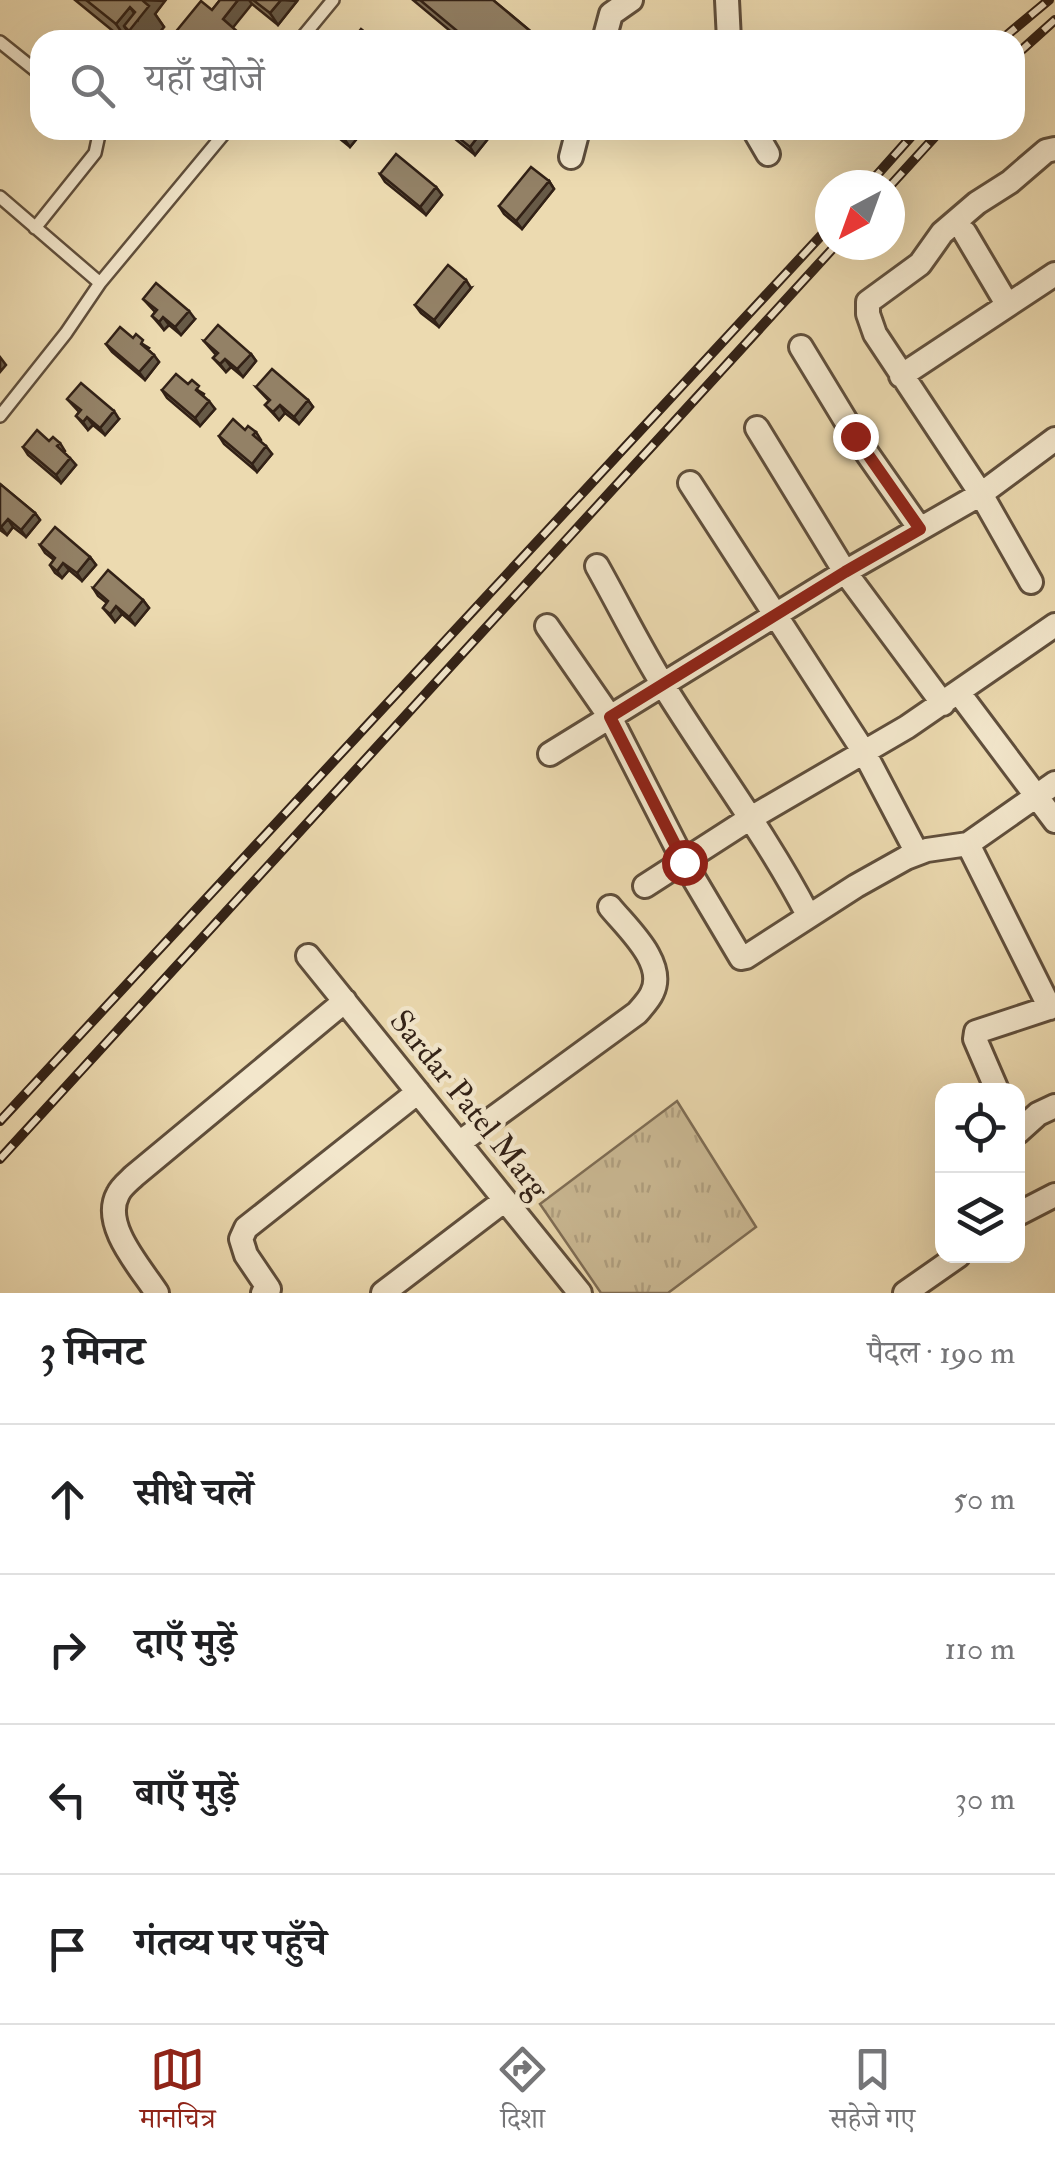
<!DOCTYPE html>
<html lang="hi">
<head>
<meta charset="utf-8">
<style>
	:root { --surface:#fff; --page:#f6f6f6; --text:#202124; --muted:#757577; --line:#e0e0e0; --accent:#8f2418 }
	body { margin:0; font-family:"IM FELL Double Pica","Noto Serif Devanagari",serif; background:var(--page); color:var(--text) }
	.controls { position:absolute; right:30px; bottom:30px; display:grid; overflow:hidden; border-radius:20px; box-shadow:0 10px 40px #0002 }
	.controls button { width:90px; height:90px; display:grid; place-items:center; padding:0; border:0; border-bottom:2px solid var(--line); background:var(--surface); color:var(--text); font:50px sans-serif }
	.compass { position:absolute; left:815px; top:170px; width:90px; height:90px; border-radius:50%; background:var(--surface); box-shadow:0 10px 40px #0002; rotate:221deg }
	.stop { position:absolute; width:30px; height:30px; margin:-22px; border:8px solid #8f2418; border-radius:50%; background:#fff }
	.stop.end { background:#8f2418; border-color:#fff; box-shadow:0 2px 10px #0008 }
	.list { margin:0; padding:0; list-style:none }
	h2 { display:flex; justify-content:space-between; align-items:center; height:130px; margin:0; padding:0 40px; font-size:42px }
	h2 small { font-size:32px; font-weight:400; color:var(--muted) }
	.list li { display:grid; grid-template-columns:65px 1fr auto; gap:30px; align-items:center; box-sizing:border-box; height:150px; padding:0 40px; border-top:2px solid var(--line) }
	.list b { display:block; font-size:38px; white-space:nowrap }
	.list em { font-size:32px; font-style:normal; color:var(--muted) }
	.icon { flex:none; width:55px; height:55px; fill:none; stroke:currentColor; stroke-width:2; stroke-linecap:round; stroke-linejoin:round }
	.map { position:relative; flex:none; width:1055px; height:1293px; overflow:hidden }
	.search { position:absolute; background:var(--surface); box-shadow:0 10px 40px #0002; left:30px; right:30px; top:30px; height:110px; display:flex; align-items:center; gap:25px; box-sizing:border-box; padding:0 35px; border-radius:30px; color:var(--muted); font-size:38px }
	.sheet { height:730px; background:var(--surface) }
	nav { display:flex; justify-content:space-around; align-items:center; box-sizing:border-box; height:140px; border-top:2px solid var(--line); background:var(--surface); font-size:28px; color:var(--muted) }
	nav a { display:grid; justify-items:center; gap:5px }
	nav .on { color:var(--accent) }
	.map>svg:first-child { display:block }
	.park { fill:url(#park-tufts); stroke:#7f6e56; stroke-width:2.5 }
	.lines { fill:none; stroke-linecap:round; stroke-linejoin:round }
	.service-casing { stroke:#604f3c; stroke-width:16 }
	.minor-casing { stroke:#604f3c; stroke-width:28 }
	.service { stroke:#f3e7cc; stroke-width:11 }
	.minor { stroke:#f3e7cc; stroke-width:22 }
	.rail-casing { stroke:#322116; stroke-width:10 }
	.rail { stroke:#f3e7cc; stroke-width:6; stroke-dasharray:19; stroke-linecap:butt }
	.wall { fill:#7e6f58; stroke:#322116; stroke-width:2.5 }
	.shaded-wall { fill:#675a47; stroke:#322116; stroke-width:2.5 }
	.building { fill:#938166; stroke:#322116; stroke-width:2.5 }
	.route { stroke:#8f2418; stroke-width:12 }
	.labels { text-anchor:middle; stroke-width:9; stroke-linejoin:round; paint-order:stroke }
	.street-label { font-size:32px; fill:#322116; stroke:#f3e7cc }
</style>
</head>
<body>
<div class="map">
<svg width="1055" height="1293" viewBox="0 0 1055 1293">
	<defs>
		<pattern id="park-tufts" width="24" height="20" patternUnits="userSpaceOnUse" patternTransform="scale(2.5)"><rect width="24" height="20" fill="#ccbb96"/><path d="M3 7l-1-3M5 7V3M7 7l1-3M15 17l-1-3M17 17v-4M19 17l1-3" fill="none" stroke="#b0a081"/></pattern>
	</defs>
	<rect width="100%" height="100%" fill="#ecdab0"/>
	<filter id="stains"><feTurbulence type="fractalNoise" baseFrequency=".002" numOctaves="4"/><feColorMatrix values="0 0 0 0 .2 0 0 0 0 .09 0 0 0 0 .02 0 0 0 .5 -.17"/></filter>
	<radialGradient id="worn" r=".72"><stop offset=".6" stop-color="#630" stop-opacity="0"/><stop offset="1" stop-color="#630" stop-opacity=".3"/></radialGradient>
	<path class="park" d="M677,1101L756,1227L668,1293H601L540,1204Z"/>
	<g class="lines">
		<g class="service-casing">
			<path id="service" d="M300,40L333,0
				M0,42L40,74
				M0,197L100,283
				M35,228L95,153L100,130
				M0,416L66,333L100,283L227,130"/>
		</g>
		<g class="minor-casing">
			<path id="minor" d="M727,0L729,40
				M604,40L611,14L631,0
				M754,130L768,154
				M571,157L578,130
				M965,233L1007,304
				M801,347L855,436L920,529
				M901,376L1055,274
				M757,428L845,572L943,704
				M690,483L864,752L917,853
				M597,566C620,607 640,648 665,688C712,764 767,836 808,915
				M1031,582L981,494L875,334L868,314V302L920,264L942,233L977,203L1010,182L1046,151L1055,149
				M547,626L610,717L684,862L741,958L746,957L856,886L906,858L927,850L968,844L1055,783
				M959,693L1055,821
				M550,754L845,572L981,494L1055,439
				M968,844L1050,1008
				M645,886L749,819L907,727L1055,625
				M308,956L580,1293
				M997,1090L975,1039L976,1032L1055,1006
				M1018,1132L1038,1114L1055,1106
				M459,1143L637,1013C642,1007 649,1000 652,993C667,963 627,928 610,907
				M1018,1214L1055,1195
				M157,1293C141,1268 101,1225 118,1194C121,1187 129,1181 134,1176L345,1001
				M263,1293L269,1289L246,1255L241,1239L246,1228L418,1092
				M383,1293L505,1200
				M905,1293L958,1256"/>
		</g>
		<use href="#service" class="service"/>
		<use href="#minor" class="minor"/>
		<g class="rail-casing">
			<path id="rail" d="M1001,40L1049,0
				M1015,56L1055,20
				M868,185L917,130
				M890,186L941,130
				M0,1121L830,226
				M0,1159L836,245"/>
		</g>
		<use href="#rail" class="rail"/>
	</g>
	<path class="wall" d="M75,0H165L155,14L164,27L153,40H124Z
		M220,0H296L297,1L278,25L252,4L212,10Z
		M413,0H493L541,40H461Z
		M329,130H364L350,147Z
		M444,130H487L491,135L475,155Z
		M380,174L436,187L442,195L426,215L385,182Z
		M549,181L554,189L522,229L504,214L499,206Z
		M471,288L439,327L421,313L415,305Z
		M143,299L195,319L181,335L169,325L164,330L152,316L155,312Z
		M133,338L149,348L148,349L159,362L145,380L112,352L106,344Z
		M204,341L251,354L256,361L243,377L231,367L226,372L213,358L216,355Z
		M188,384L204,394L203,396L215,409L200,426L167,398L162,390Z
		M256,387L308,400L313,407L299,424L285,413L279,420L265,405L269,401Z
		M67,399L119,419L105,435L93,425L88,430L76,416L79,412Z
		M245,430L256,432L261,440L260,441L272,454L257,472L224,444L219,436Z
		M49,441L60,443L65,451L64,452L76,465L61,483L28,455L23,447Z
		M0,484L35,513L40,520L26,537L13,527L7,535L0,530Z
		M40,545L90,557L96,565L82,581L69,570L62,578L55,573L50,565L54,560L45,553Z
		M93,588L143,600L149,608L135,625L122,614L115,622L103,608L107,603L98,596Z"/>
	<path class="shaded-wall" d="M140,0L165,1L155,14L164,27L153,40H136L129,31L124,26L133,40H127L116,24L130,7L138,19Z
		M238,0H249L252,4L231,30L223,19Z
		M281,0L297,1L278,25L270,13Z
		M352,130H364L350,147L345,140Z
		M483,130H487L491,135L475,155L470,147Z
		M549,181L554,189L522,229L516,221Z
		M436,187L442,195L426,215L420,207Z
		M466,280L471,288L439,327L434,320Z
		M189,311L195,319L181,335L175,327Z
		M163,317L169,325L164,330L159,322Z
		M251,354L256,361L243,377L237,369Z
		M154,355L159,362L145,380L139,372Z
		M0,357L6,365L0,372Z
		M225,359L231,367L226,372L220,364Z
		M308,400L313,407L299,424L294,417Z
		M209,401L215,409L200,426L195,418Z
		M280,405L285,413L279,420L273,412Z
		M114,411L119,419L105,435L100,428Z
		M87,417L93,425L88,430L83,422Z
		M266,446L272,454L257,472L252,464Z
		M70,458L76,465L61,483L56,475Z
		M35,513L40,520L26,537L21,530Z
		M8,519L13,527L7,535L1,527Z
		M90,557L96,565L82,581L77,573Z
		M63,563L69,570L62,578L57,571Z
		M143,600L149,608L135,625L129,617Z
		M116,606L122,614L115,622L110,614Z"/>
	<path class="building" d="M86,0H142L149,6L129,31L124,26L135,12L130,7L116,24Z
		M220,0H238L223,19L247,40H169L201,1L212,10Z
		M253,0H281L270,13Z
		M420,0H493L541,40H468Z
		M361,29L375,40H352Z
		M333,130H352L345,140Z
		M449,130H483L470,147Z
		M396,154L436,187L420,207L380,174Z
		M531,167L549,181L516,221L499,206Z
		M448,265L466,280L434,320L415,305Z
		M156,283L189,311L175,327L163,317L159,322L152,316L157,310L143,299Z
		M218,325L251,354L237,369L225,359L220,364L213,358L218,353L204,341Z
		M120,327L133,338L136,334L143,340L141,344L154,355L139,372L106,344Z
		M272,369L308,400L294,417L280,405L273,412L265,405L270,400L256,387Z
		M176,374L188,384L192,380L199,386L196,390L209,401L195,418L162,390Z
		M81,383L114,411L100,428L87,417L83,422L76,416L81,410L67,399Z
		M233,419L245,430L248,426L256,432L253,435L266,446L252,464L219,436Z
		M37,430L49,441L53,437L60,443L57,446L70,458L56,475L23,447Z
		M0,484L35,513L21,530L8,519L1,527H0Z
		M55,527L90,557L77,573L63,563L57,571L50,565L55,558L40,545Z
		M108,570L143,600L129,617L116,606L110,614L103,608L108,601L93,588Z"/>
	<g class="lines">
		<path class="route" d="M684,862L610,717L845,572L920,529L855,436"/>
	</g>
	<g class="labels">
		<g class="street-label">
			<text transform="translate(470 1104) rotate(51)" y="11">Sardar Patel Marg</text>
		</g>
	</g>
	<rect width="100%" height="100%" filter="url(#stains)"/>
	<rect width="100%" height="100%" fill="url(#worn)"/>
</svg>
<div class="controls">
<button><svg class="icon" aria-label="locate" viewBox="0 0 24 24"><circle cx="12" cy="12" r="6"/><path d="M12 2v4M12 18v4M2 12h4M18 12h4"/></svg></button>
<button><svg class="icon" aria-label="layers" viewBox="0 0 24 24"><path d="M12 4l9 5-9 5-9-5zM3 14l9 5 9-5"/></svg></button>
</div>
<svg class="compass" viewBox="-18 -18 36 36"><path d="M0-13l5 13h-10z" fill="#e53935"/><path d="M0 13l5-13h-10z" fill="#757577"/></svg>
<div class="stop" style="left:684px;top:862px"></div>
<div class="stop end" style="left:855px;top:436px"></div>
<div class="search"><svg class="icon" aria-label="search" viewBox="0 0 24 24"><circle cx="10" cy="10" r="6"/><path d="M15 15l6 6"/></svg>यहाँ खोजें</div>
</div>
<section class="sheet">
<h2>3 मिनट<small>पैदल · 190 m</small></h2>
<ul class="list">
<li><svg class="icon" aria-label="ahead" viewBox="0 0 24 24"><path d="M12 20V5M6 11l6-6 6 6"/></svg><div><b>सीधे चलें</b></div><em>50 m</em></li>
<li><svg class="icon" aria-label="right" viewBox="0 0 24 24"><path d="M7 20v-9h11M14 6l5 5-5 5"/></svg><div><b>दाएँ मुड़ें</b></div><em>110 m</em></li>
<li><svg class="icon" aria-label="left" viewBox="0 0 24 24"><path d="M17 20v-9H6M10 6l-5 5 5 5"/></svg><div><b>बाएँ मुड़ें</b></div><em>30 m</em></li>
<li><svg class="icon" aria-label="arrive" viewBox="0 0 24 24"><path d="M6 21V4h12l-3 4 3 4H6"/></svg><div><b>गंतव्य पर पहुँचे</b></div></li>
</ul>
</section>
<nav>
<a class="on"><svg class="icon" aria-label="map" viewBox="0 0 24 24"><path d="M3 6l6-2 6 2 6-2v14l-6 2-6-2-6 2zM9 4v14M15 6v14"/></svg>मानचित्र</a>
<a><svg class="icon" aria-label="directions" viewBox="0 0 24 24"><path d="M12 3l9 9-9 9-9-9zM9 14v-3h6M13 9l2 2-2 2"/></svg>दिशा</a>
<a><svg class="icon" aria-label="saved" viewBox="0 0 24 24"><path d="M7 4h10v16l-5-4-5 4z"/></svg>सहेजे गए</a>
</nav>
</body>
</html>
